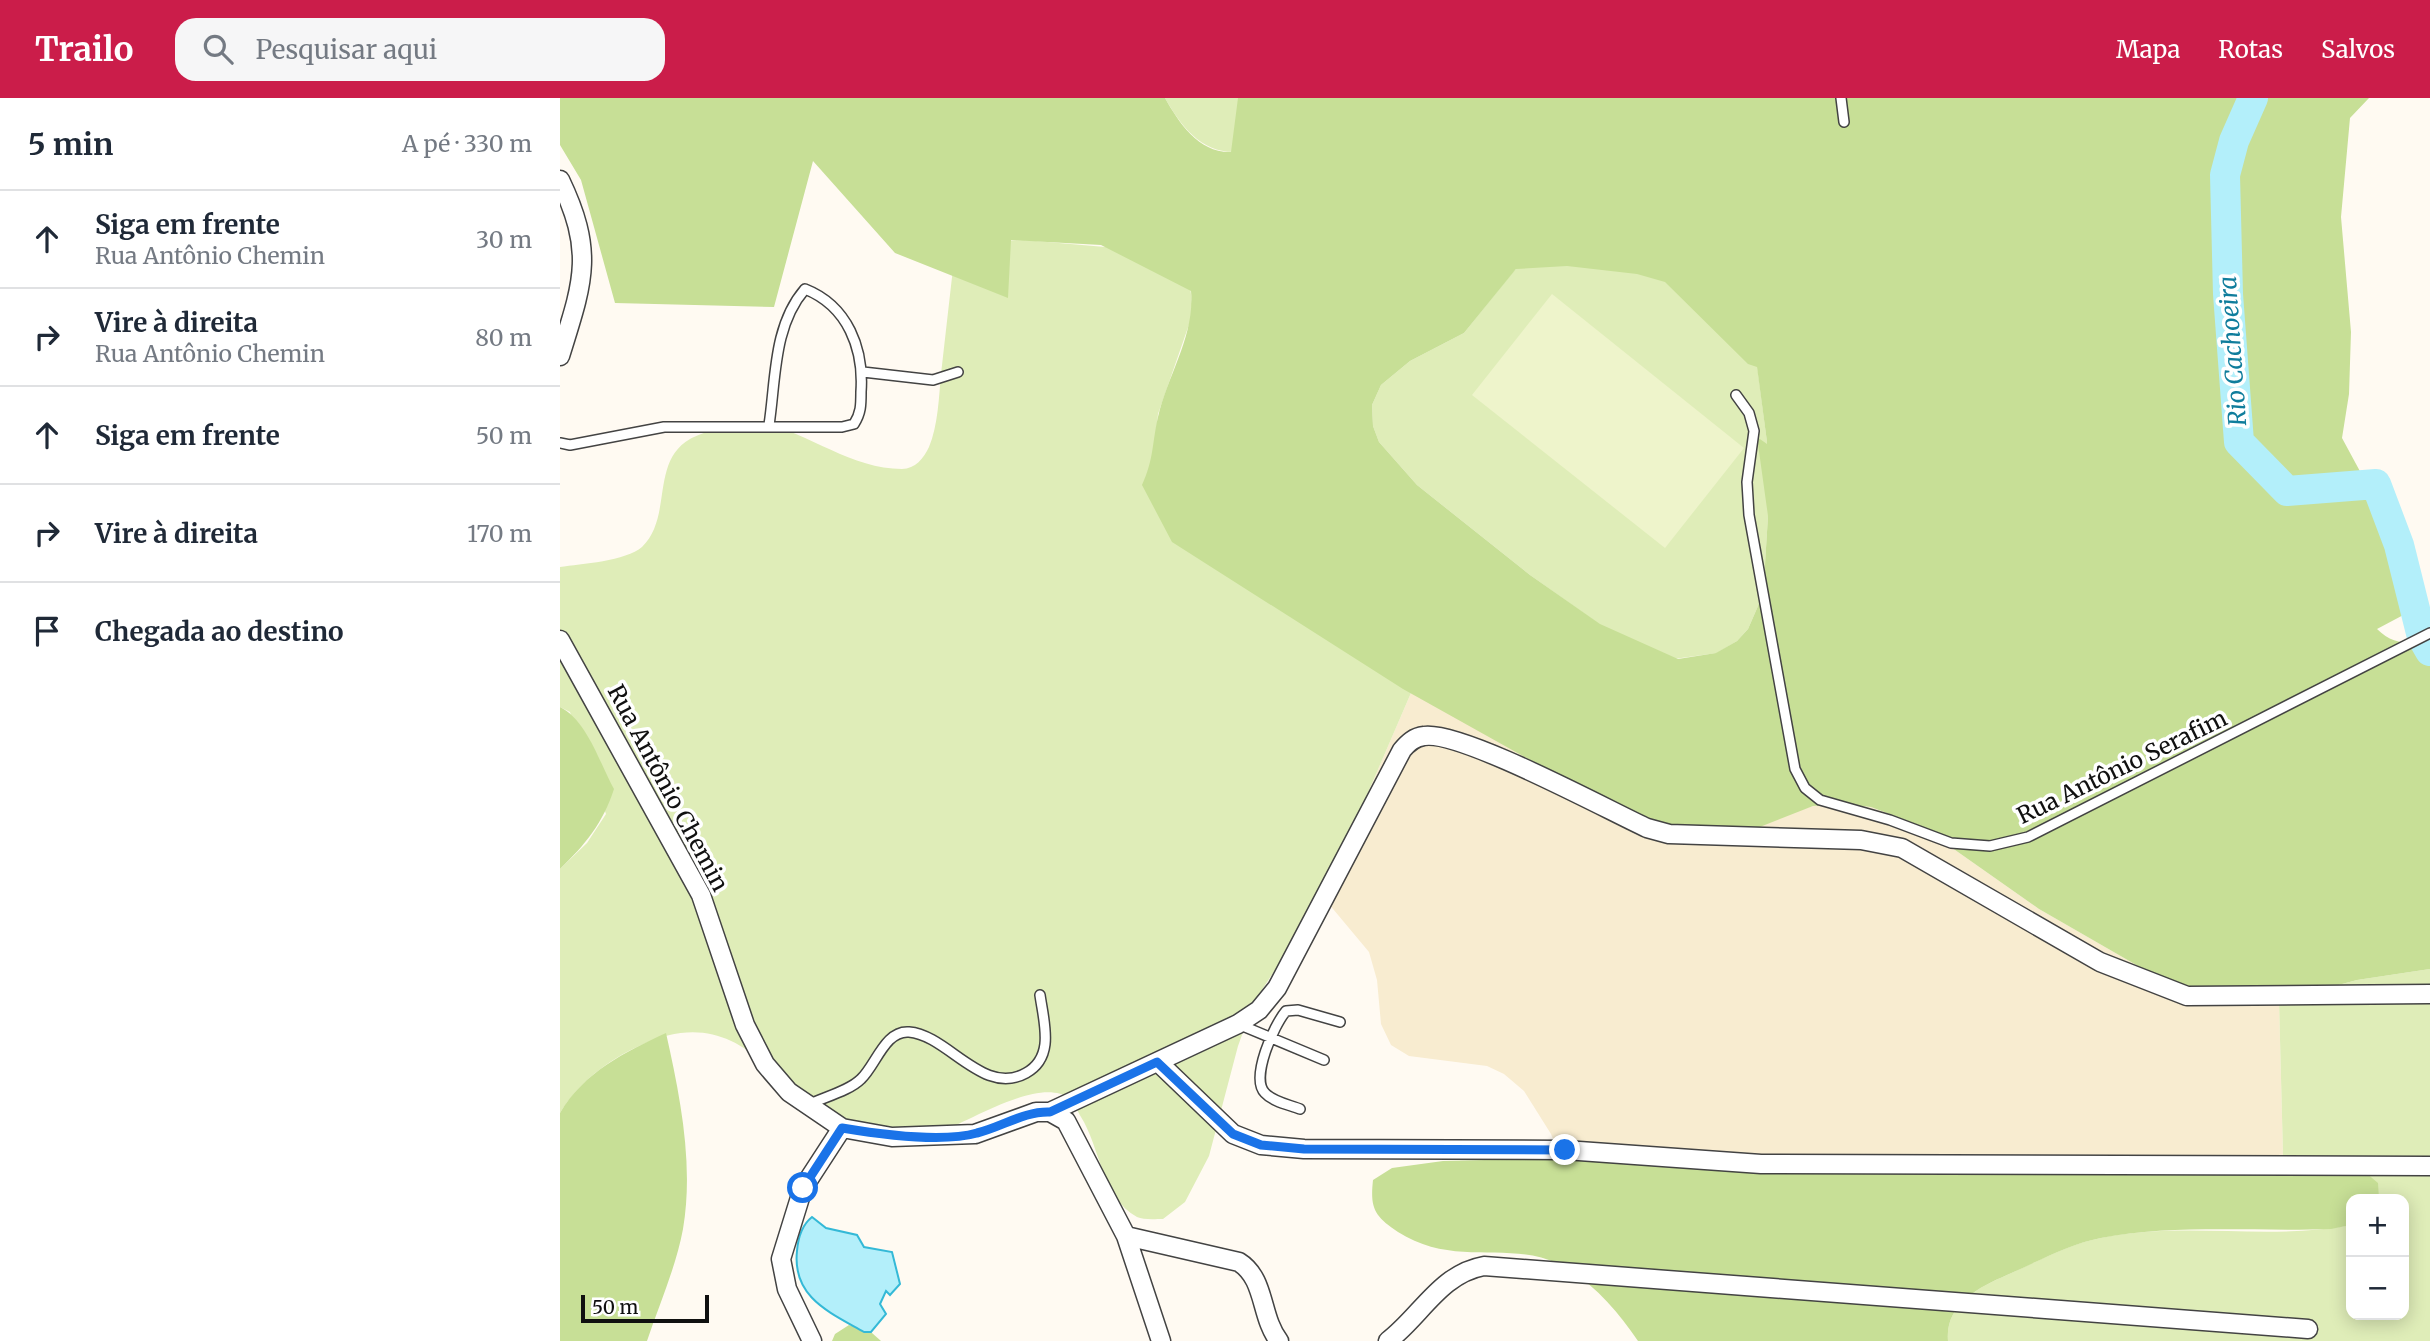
<!DOCTYPE html>
<html lang="pt">
<head>
<meta charset="utf-8">
<style>
	:root { --surface:#fff; --page:#f6f6f7; --text:#1f2937; --muted:#747a83; --line:#e0e1e3; --accent:#cb1d4a }
	body { margin:0; font-family:Merriweather,serif; background:var(--page); color:var(--text) }
	.controls { position:absolute; right:21px; bottom:21px; display:grid; overflow:hidden; border-radius:14px; box-shadow:0 4px 18px #0003 }
	.controls button { width:63px; height:63px; display:grid; place-items:center; padding:0; border:0; border-bottom:2px solid var(--line); background:var(--surface); color:var(--text); font:35px sans-serif }
	.scale { position:absolute; left:21px; bottom:18px; width:128px; box-sizing:border-box; padding-left:7px; border:4px solid #101010; border-top:0; font-size:19px; line-height:24px; white-space:nowrap; color:#101010; -webkit-text-stroke:5px #fff; paint-order:stroke }
	.stop { position:absolute; width:21px; height:21px; margin:-16px; border:5px solid #1a73e8; border-radius:50%; background:#fff }
	.stop.end { background:#1a73e8; border-color:#fff; box-shadow:0 2px 7px #0008 }
	.list { margin:0; padding:0; list-style:none }
	h2 { display:flex; justify-content:space-between; align-items:center; height:91px; margin:0; padding:0 28px; font-size:30px }
	h2 small { font-size:23px; font-weight:400; color:var(--muted) }
	.list li { display:grid; grid-template-columns:46px 1fr auto; gap:21px; align-items:center; box-sizing:border-box; height:98px; padding:0 28px; border-top:2px solid var(--line) }
	.list b { display:block; font-size:26px; white-space:nowrap }
	.list p { margin:0; font-size:23px; white-space:nowrap; color:var(--muted) }
	.list em { font-size:23px; font-style:normal; color:var(--muted) }
	.icon { flex:none; width:38px; height:38px; fill:none; stroke:currentColor; stroke-width:2; stroke-linecap:round; stroke-linejoin:round }
	.map { position:relative; flex:none; width:1870px; height:1243px; overflow:hidden }
	header { display:flex; align-items:center; gap:42px; box-sizing:border-box; height:98px; padding:0 35px; background:var(--accent); color:#fff }
	header strong { font-size:33px }
	nav { display:flex; gap:38px; margin-inline-start:auto; font-size:24px }
	.search { width:490px; height:63px; background:var(--page); display:flex; align-items:center; gap:18px; box-sizing:border-box; padding:0 24px; border-radius:21px; color:var(--muted); font-size:26px }
	main { display:flex }
	aside { flex:1; background:var(--surface) }
	.map>svg:first-child { display:block }
	.farmland { fill:#f8ecd0 }
	.green { fill:#dfedb8 }
	.forest { fill:#c7df96; fill-rule:evenodd }
	.pitch { fill:#eef4cb }
	.water { fill:#b3effa; stroke:#34b9d7; stroke-width:2 }
	.lines { fill:none; stroke-linecap:round; stroke-linejoin:round }
	.river { stroke:#b3effa; stroke-width:30 }
	.service-casing { stroke:#434343; stroke-width:12 }
	.minor-casing { stroke:#434343; stroke-width:21 }
	.service { stroke:#fff; stroke-width:9 }
	.minor { stroke:#fff; stroke-width:18 }
	.route { stroke:#1a73e8; stroke-width:9 }
	.labels { text-anchor:middle; stroke-width:7; stroke-linejoin:round; paint-order:stroke }
	.street-label { font-size:23px; fill:#101010; stroke:#fff }
	.water-label { font-size:24px; font-style:italic; fill:#0f7d9c; stroke:#fff }
</style>
</head>
<body>
<header>
<strong>Trailo</strong>
<div class="search"><svg class="icon" aria-label="search" viewBox="0 0 24 24"><circle cx="10" cy="10" r="6"/><path d="M15 15l6 6"/></svg>Pesquisar aqui</div>
<nav><a>Mapa</a><a>Rotas</a><a>Salvos</a></nav>
</header>
<main>
<aside>
<h2>5 min<small>A pé · 330 m</small></h2>
<ul class="list">
<li><svg class="icon" aria-label="ahead" viewBox="0 0 24 24"><path d="M12 20V5M6 11l6-6 6 6"/></svg><div><b>Siga em frente</b><p>Rua Antônio Chemin</p></div><em>30 m</em></li>
<li><svg class="icon" aria-label="right" viewBox="0 0 24 24"><path d="M7 20v-9h11M14 6l5 5-5 5"/></svg><div><b>Vire à direita</b><p>Rua Antônio Chemin</p></div><em>80 m</em></li>
<li><svg class="icon" aria-label="ahead" viewBox="0 0 24 24"><path d="M12 20V5M6 11l6-6 6 6"/></svg><div><b>Siga em frente</b></div><em>50 m</em></li>
<li><svg class="icon" aria-label="right" viewBox="0 0 24 24"><path d="M7 20v-9h11M14 6l5 5-5 5"/></svg><div><b>Vire à direita</b></div><em>170 m</em></li>
<li><svg class="icon" aria-label="arrive" viewBox="0 0 24 24"><path d="M6 21V4h12l-3 4 3 4H6"/></svg><div><b>Chegada ao destino</b></div></li>
</ul>
</aside>
<div class="map">
<svg width="1870" height="1243" viewBox="0 0 1870 1243">
	<rect width="100%" height="100%" fill="#fffaf2"/>
	<path class="farmland" d="M857,581L1231,715L1253,708L1285,706L1311,709L1361,728L1479,811L1611,887L1719,903L1723,1057L1656,1063L1001,1060L991,1036L964,993L944,976L927,968L849,958L831,947L821,926L817,882L809,854L763,799Z"/>
	<path class="green" d="M605,0H707L676,54C641,55 621,28 605,0Z
		M464,142L580,152L630,187L633,215L598,316L592,376L857,581L763,799L694,904L678,948L649,1058L625,1104L603,1121C595,1121 583,1122 577,1119C542,1100 540,1049 521,1019C518,1014 514,1004 510,1001C480,977 408,1025 377,1035C355,1043 331,1045 309,1044C288,1043 274,1029 259,1016C201,963 164,908 79,948C48,962 18,985 0,1015V771L27,745L46,716L10,614L0,609V469C21,466 66,463 82,449C113,419 90,364 130,341C142,334 188,321 201,324C248,335 292,371 342,371C355,371 364,360 369,349C378,328 379,298 381,276C386,232 391,188 396,144Z
		M983,144L1079,146L1197,267L1207,344L1208,418L1204,482L1198,508L1188,531L1177,543L1157,555L1114,561L1056,538L970,477L857,387L819,344L813,328L812,307L821,287L850,263L904,235L953,174Z
		M1870,871V1243H1388C1385,1207 1417,1190 1447,1177C1477,1164 1508,1146 1541,1140C1623,1123 1709,1143 1791,1127V1217H1844V1101H1819L1820,1098L1762,1061L1723,1057L1719,903L1797,882Z"/>
	<path class="forest" d="M0,0H605C619,25 639,55 671,54L678,0H1809L1790,20L1781,119L1791,234L1789,296L1782,340L1809,390L1849,514L1817,531C1833,547 1849,546 1870,544V871L1797,882L1719,903L1611,887L1479,811L1361,728L1311,709L1285,706L1253,708L1177,738L1135,747L1103,742L997,677L843,591L612,444L582,387C594,361 592,345 598,319C608,276 635,238 631,193L541,147L451,142L448,200L335,155L253,63L214,209L55,205L21,82L0,47ZM1007,168L1077,176L1105,184L1188,266L1197,269L1207,344V346L1197,339L1208,418L1204,482L1198,508L1188,531L1177,543L1156,555L1118,561L1040,526L970,477L857,387L819,344L813,328L812,307L821,287L850,263L904,235L956,171Z
		M0,609C27,622 40,666 54,691C43,725 25,747 0,771Z
		M106,935C120,998 134,1066 123,1131C116,1169 99,1207 87,1243H0V1015C24,974 65,954 106,935Z
		M1723,1057L1799,1069L1818,1085L1819,1101H1791V1127L1771,1131C1698,1134 1612,1126 1541,1140C1509,1146 1477,1164 1447,1177C1417,1190 1385,1207 1388,1243H1078C1057,1212 1032,1183 998,1166C950,1142 894,1170 838,1134C814,1118 810,1110 813,1082L832,1070L883,1063L1001,1060L1656,1063Z
		M289,1227L312,1235L321,1243H272L275,1236Z"/>
	<path class="pitch" d="M992,196L1184,350L1105,450L912,297Z"/>
	<path class="water" d="M252,1119L266,1130L297,1137L304,1149L332,1154L340,1186L330,1197L326,1193L320,1206L326,1216L311,1234H304C269,1214 232,1199 237,1153C238,1140 242,1127 252,1119Z"/>
	<g class="lines">
		<path class="river" d="M1693,0L1674,43L1665,77L1668,196L1679,344L1727,393L1816,386L1839,447L1862,539L1870,553"/>
		<g class="service-casing">
			<path id="service" d="M1281,0L1284,24
				M303,274L373,282L398,274
				M1176,297L1189,315L1194,333L1187,384L1189,417L1235,671L1245,690L1260,702L1330,722L1391,745L1430,748L1468,739L1870,535
				M0,345L10,347L104,329H282L294,326C301,315 301,307 301,294C304,251 288,208 245,191C213,228 216,281 209,327
				M678,926L764,962
				M248,1007C264,999 289,993 301,981C316,967 325,932 349,934C388,937 423,999 466,975C495,959 484,925 480,897
				M740,1011C730,1007 713,1004 705,995C690,980 714,927 726,913L738,912L780,924"/>
		</g>
		<g class="minor-casing">
			<path id="minor" d="M0,82C35,155 23,184 0,258
				M0,542L141,797L185,927L205,966L229,994L282,1030L332,1039L415,1036L476,1014H490L506,1023L566,1138L601,1243
				M598,964L673,1036L701,1047L744,1051L1005,1052L1201,1066L1870,1068
				M490,1014L678,926L699,912L717,890L842,652C848,645 854,639 864,638C900,632 1046,711 1087,730L1109,736L1301,742L1342,750L1540,864L1627,898L1870,896
				M566,1138L679,1164C706,1181 700,1219 719,1243
				M252,1243L227,1191L221,1161L243,1090L282,1030
				M828,1243C861,1218 880,1176 924,1168L1748,1231"/>
		</g>
		<use href="#service" class="service"/>
		<use href="#minor" class="minor"/>
	</g>
	<g class="lines">
		<path class="route" d="M243,1090L282,1030C318,1036 382,1045 417,1035C442,1029 464,1013 490,1014L597,964L673,1036L701,1047L744,1051L1005,1052"/>
	</g>
	<g class="labels">
		<g class="street-label">
			<text transform="translate(1562 669) rotate(-26)" y="8">Rua Antônio Serafim</text>
			<text transform="translate(108 690) rotate(62)" y="8">Rua Antônio Chemin</text>
		</g>
		<g class="water-label">
			<text transform="translate(1673 253) rotate(-94)" y="8">Rio Cachoeira</text>
		</g>
	</g>
</svg>
<div class="controls">
<button>+</button>
<button>−</button>
</div>
<div class="scale">50 m</div>
<div class="stop" style="left:243px;top:1090px"></div>
<div class="stop end" style="left:1005px;top:1052px"></div>
</div>
</main>
</body>
</html>
